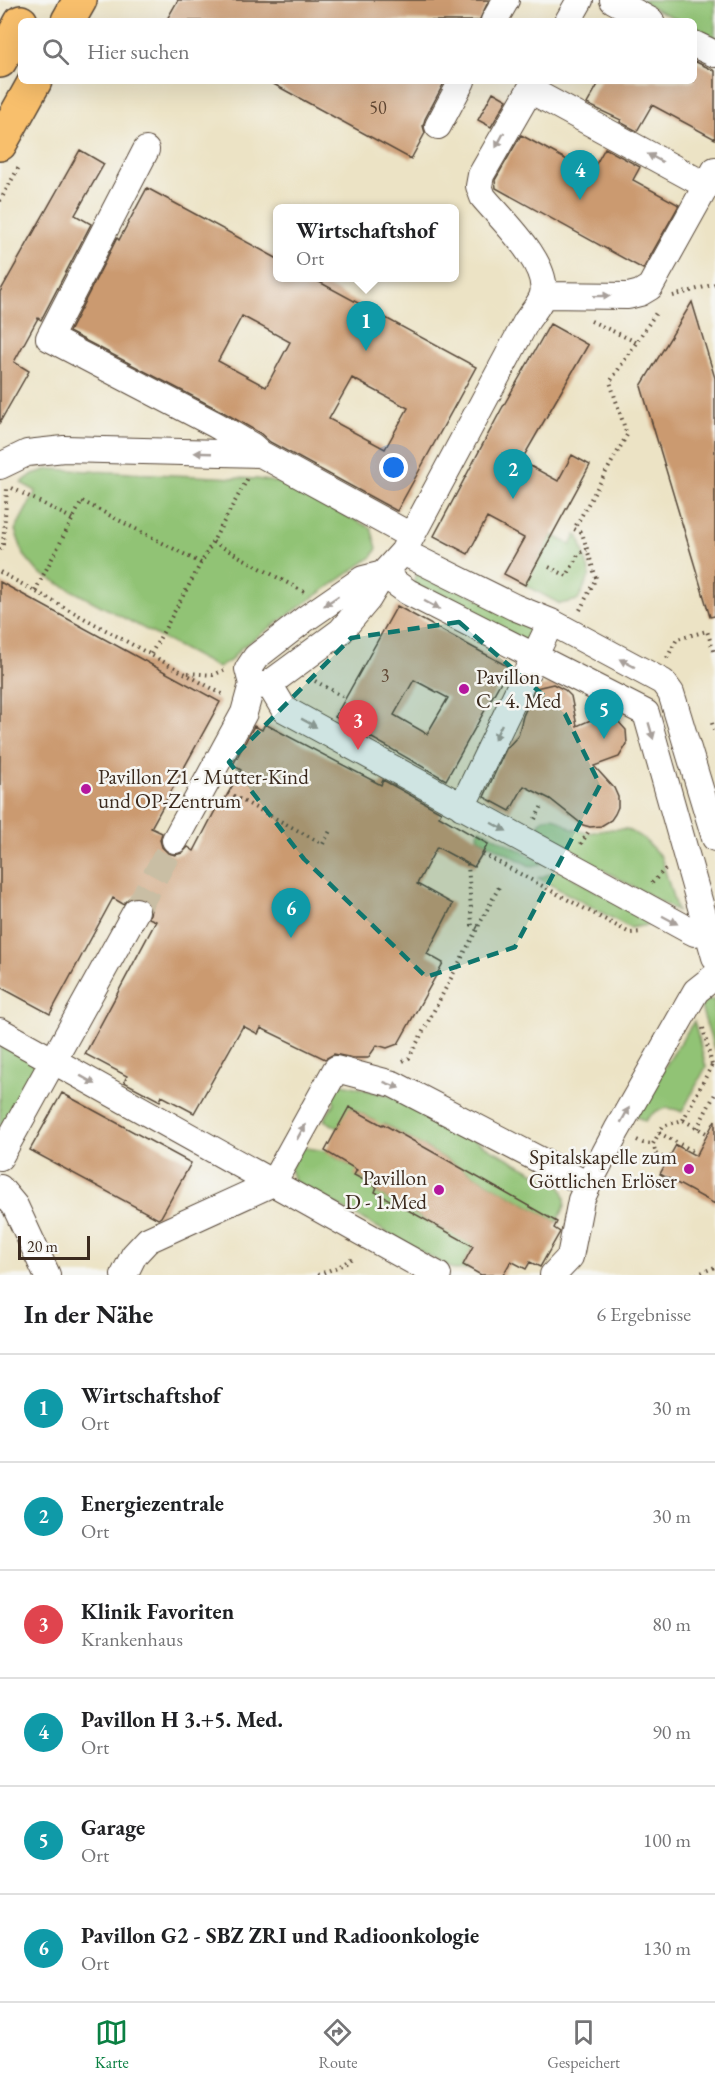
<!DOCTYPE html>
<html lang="de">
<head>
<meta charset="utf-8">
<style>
	:root { --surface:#fff; --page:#f2f2f2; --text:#202124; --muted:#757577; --line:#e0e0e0; --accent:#0b8043 }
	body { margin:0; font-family:"EB Garamond",serif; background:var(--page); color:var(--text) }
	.scale { position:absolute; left:18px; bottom:15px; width:72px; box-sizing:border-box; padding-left:6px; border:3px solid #3b2a1e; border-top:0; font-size:16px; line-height:21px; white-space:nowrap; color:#3b2a1e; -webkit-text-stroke:4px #f6f6f2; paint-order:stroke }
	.you { position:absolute; left:394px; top:468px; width:21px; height:21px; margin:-15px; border:4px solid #fff; border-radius:50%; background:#1a73e8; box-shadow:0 0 0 9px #1a73e833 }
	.badge { display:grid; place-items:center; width:39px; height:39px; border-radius:50%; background:var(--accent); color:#fff; font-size:20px; font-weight:700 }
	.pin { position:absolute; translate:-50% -50px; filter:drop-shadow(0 2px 3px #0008) }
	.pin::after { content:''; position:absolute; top:32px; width:21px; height:18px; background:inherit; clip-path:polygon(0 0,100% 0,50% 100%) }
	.popup { position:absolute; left:273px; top:204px; width:186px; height:78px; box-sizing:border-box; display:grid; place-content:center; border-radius:9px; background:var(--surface); filter:drop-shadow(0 2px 4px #0005); font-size:20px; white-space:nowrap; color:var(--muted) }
	.popup b { font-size:22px; color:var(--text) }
	.popup::after { content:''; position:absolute; left:50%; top:100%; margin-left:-12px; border:12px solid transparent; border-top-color:var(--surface) }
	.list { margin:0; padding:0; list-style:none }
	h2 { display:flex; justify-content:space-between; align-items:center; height:78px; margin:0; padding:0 24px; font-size:26px }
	h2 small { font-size:20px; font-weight:400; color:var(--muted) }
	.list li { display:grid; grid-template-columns:39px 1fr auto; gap:18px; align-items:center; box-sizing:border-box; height:108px; padding:0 24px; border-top:2px solid var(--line) }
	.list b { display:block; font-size:22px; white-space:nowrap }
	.list p { margin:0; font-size:20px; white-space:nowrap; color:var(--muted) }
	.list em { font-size:20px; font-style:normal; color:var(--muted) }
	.icon { flex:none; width:33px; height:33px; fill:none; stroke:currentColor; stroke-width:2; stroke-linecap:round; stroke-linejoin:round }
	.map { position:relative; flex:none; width:715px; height:1275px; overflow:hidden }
	.search { position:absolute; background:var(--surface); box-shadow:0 6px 24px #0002; left:18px; right:18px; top:18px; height:66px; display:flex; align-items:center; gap:15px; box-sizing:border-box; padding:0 21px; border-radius:9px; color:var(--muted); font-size:22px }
	.sheet { height:726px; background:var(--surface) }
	nav { display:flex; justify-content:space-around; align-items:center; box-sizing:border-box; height:84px; border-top:2px solid var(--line); background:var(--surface); font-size:16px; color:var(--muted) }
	nav a { display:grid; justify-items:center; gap:3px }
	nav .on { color:var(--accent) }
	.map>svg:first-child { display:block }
	.green { fill:#91c374; stroke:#667649; stroke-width:1.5 }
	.building { fill:#cb9a70; fill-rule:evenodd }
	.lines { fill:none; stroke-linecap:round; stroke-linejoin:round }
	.minor-tunnel { stroke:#c9bea4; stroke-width:26; stroke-dasharray:26 13; stroke-linecap:butt }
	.minor-casing { stroke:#564637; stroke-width:28 }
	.major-casing { stroke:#564637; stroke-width:36 }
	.path { stroke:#564637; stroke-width:4; stroke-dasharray:1.5 4.5; stroke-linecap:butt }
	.minor { stroke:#fff; stroke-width:26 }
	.major { stroke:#f8bf6c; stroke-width:33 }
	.oneway { fill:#a79f9a }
	.marked { fill:#0f766e; fill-opacity:0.2; stroke:#0f766e; stroke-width:4.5; stroke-dasharray:12 8; stroke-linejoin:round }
	.poi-dot { fill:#b5179e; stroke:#f6f6f2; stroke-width:2 }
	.labels { text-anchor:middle; stroke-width:5; stroke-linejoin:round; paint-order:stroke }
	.number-label { font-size:18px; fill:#5f4632 }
	.poi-label { font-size:21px; fill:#3b2a1e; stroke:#f6f6f2; text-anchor:start }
</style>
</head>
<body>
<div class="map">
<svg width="715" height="1275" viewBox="0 0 715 1275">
	<rect width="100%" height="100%" fill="#f6f6f2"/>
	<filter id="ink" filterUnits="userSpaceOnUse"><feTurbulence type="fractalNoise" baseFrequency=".0167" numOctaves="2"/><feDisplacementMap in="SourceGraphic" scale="12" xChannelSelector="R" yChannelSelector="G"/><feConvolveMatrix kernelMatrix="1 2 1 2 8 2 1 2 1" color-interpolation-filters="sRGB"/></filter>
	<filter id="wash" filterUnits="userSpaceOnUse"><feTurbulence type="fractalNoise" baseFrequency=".008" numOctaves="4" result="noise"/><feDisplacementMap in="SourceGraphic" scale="24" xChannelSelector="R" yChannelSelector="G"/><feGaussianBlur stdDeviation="1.35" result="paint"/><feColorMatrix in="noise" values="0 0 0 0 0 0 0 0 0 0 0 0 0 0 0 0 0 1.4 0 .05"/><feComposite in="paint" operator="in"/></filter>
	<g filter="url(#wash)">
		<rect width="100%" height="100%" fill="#ece3c5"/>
		<path class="green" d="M637,0H715V38L694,28V21H680Z
			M49,469L257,479L280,483L294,489L371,528L377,548L373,556L241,648L230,661L218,668L39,573L24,555L15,530L36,491L21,483L33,474Z
			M552,535L571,545L576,535L579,537L590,575L578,600L560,604L525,585Z
			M421,570L532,625L533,631L527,643L413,585L415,576Z
			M554,817L572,829L588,833L612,829H627L643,838L661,857L677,911L540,835L538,825L544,818Z
			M480,829L542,862L540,865L530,866L478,838L477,833Z
			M560,870L654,924L630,928L538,878Z
			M709,1000H715V1052L701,1007L704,1002Z
			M694,1021L706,1067L682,1112C667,1105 656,1108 645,1121L634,1115Z
			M0,1041L39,1062L0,1142Z
			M335,1082L395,1097L561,1187C569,1203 565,1207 557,1222L384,1124L374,1139L375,1121L350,1107L338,1128L324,1120L335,1102L330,1093Z
			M301,1147L325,1151L350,1166L362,1161L355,1175L377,1187L375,1192L443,1230L476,1241L463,1265L470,1269L454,1270L294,1181L290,1169Z"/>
		<g id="blocks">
			<path class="building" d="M178,0H489L479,21H166Z
				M694,61L715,71V139L652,105L637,131L620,122L621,120L587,104L600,81H694Z
				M268,81H445L425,119L423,126L425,133L411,159Z
				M493,92L507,100L491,127L478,120Z
				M521,135L591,173L605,148L640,167L633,180L679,205L643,269L496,188L495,180Z
				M80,150L104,164L75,215L91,224L41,320L38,318L14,362L29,371L0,422V292Z
				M147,188L278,259V278H312L476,367L397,511L270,442L260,433L223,412L69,332L117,238L119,240ZM242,316L290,342L266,387L218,361ZM352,378L408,408L385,449L329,419Z
				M692,302L715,378V616L710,617L641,386Z
				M550,324L588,345L521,461L558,481L572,455L590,465L525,585L504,574L524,538L487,518L468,554L434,536L501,410Z
				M0,582L220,702L151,828L162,833L160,840L162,847L168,853L175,855L182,853L188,847L194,851L218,805L221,806L241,770L233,765L254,726L262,730L265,724L381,785L383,780L441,812L439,816L488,844L474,867L437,847L417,884L453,904L427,954L443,963L398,1044L387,1048L377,1045L368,1058H353L334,1054L325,1059L261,1028L258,1034L243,1026L194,1113L162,1096L160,1101L124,1082L127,1076L85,1054L156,921L149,918L151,910L148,903L144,898L136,896L129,898L123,904L113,898L50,1014L0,987Z
				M397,606L509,667L446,780L335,717ZM414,680L448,698L427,734L394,715Z
				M553,684L565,690L571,696L577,726L602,715L616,719L626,730L627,744L619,757L594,766L614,788L618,797V807L615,814L611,820L601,826L590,827L583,825L550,799L524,786L510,811L484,797L506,749L518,736L523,716L536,688Z
				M62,1093L191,1163L161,1217L158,1219L30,1150Z
				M349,1107L382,1125L383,1124L557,1222L554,1228L560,1232L540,1267L530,1262L526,1269L511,1261L503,1275H481L463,1265L473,1246L375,1192L377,1187L354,1175L357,1170L325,1151Z
				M715,1120V1204L660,1174L676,1145L696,1156Z"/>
		</g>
	</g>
	<g filter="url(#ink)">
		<use href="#blocks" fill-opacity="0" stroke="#564637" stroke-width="1.5"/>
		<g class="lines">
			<path class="minor-tunnel" d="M136,911L175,840"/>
			<g class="minor-casing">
				<path id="minor" d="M613,0L651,21
					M494,21L506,0
					M568,21L580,0
					M694,44L715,54
					M530,90L707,186
					M438,126L462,81
					M146,150L49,338L216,425L252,446L261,454L411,536
					M543,295L628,296L640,293L650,287L715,170
					M0,466L27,453L64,449L261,454
					M403,552L514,607L551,622L663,682L671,693L676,709L715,838
					M383,574L408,592L646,713L715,957
					M252,684L259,686L269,684L341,631L368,599L383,574L403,552L526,322C531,314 541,303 543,294C549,263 502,220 483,197L479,186L481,175L535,81
					M269,684L284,709L689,930L695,933L707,930
					M462,807L551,622
					M175,840L244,713L252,684L248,669L256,657L305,619L363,579L383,574
					M0,1031L273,1183L336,1069L393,1084L588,1185
					M0,1157L136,911
					M0,1188L15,1206L47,1275
					M124,1275L134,1255L148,1240L273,1183L438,1275
					M553,1275L570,1257L581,1200L588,1185L617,1130L696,991L715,976"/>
			</g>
			<g class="major-casing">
				<path id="major" d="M68,21L80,0
					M0,61L21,22
					M0,144L35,81"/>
			</g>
			<path class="path" d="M0,201L20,165
				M673,296L715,284
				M591,321L636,342
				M12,488L73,519
				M213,542L304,592
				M0,550L3,544L7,489
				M549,567L567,576L579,553L587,550
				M0,572L224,695
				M35,591L82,501L201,563
				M580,610L596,578L582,533L574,529L627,435L610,382L656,313
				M151,654L249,476
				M667,658L677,639L707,631L715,655
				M188,673L213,675L224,670
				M315,681L346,698
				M712,723L715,733
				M228,793L323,844L331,829
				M535,819L543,804
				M581,844L590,829
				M483,854L630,933L642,932
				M468,864L472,925L478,928
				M652,883L665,869
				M703,1028L712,1065L715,1066
				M403,1061L409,1058L499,887
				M683,1120L712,1065
				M697,1128L715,1094
				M659,1133L697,1153
				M637,1140L643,1143L653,1144
				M668,1160L656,1154L653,1144L663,1126L683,1120L708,1134
				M318,1275L342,1265L355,1256
				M696,1275L715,1267"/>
			<use href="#minor" class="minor"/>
			<use href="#major" class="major"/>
		</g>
		<defs><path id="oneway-solid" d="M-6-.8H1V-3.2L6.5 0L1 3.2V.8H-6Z" transform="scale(1.5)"/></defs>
		<g class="oneway">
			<use href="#oneway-solid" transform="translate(500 140) rotate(118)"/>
			<use href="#oneway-solid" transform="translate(655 158) rotate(-152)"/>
			<use href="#oneway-solid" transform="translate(602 296) rotate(-1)"/>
			<use href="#oneway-solid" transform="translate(203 453) rotate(-178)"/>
			<use href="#oneway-solid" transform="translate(331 601) rotate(146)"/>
			<use href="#oneway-solid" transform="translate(432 605) rotate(28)"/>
			<use href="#oneway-solid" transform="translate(627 663) rotate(-152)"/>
			<use href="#oneway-solid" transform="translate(309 723) rotate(29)"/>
			<use href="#oneway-solid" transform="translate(651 731) rotate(74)"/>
			<use href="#oneway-solid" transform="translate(498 732) rotate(116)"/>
			<use href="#oneway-solid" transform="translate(499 827) rotate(28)"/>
			<use href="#oneway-solid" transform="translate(670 920) rotate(28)"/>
			<use href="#oneway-solid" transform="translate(88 1080) rotate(29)"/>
			<use href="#oneway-solid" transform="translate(392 1085) rotate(20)"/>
			<use href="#oneway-solid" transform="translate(625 1115) rotate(-61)"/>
			<use href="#oneway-solid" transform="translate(301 1132) rotate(-61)"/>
		</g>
	</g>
	<path class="marked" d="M459,622L565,714L600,785L515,947L426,977L304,859L229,762L351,638Z"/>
	<g class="poi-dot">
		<circle cx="464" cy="689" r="6"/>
		<circle cx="86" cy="789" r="6"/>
		<circle cx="689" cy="1169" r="6"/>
		<circle cx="439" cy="1190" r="6"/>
	</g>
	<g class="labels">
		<g class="number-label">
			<text x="378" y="114">50</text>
			<text x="385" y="682">3</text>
		</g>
		<g class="poi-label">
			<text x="476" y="684">Pavillon<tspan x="476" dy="24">C - 4. Med</tspan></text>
			<text x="98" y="784">Pavillon Z1 - Mutter-Kind<tspan x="98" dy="24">und OP-Zentrum</tspan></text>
			<text x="677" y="1164" text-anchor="end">Spitalskapelle zum<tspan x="677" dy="24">Göttlichen Erlöser</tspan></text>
			<text x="427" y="1185" text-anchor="end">Pavillon<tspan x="427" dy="24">D - 1.Med</tspan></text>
		</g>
	</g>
</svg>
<div class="scale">20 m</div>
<div class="you"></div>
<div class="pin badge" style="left:366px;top:351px;background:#0f9aa8">1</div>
<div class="popup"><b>Wirtschaftshof</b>Ort</div>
<div class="pin badge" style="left:513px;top:499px;background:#0f9aa8">2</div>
<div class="pin badge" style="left:358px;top:750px;background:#e0444e">3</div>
<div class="pin badge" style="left:580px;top:200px;background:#0f9aa8">4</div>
<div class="pin badge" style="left:604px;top:739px;background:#0f9aa8">5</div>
<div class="pin badge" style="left:291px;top:938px;background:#0f9aa8">6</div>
<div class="search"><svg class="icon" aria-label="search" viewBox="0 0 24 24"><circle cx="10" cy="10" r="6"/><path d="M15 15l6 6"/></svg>Hier suchen</div>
</div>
<section class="sheet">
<h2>In der Nähe<small>6 Ergebnisse</small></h2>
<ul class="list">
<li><span class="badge" style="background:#0f9aa8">1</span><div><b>Wirtschaftshof</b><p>Ort</p></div><em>30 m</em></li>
<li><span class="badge" style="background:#0f9aa8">2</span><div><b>Energiezentrale</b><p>Ort</p></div><em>30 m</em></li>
<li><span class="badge" style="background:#e0444e">3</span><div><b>Klinik Favoriten</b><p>Krankenhaus</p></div><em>80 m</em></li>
<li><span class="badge" style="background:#0f9aa8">4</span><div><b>Pavillon H 3.+5. Med.</b><p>Ort</p></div><em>90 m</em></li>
<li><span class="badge" style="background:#0f9aa8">5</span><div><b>Garage</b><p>Ort</p></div><em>100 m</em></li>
<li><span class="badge" style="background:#0f9aa8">6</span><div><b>Pavillon G2 - SBZ ZRI und Radioonkologie</b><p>Ort</p></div><em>130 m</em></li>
</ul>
</section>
<nav>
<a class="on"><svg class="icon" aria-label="map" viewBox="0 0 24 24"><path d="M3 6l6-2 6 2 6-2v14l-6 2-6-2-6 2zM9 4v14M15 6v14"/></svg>Karte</a>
<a><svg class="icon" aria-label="directions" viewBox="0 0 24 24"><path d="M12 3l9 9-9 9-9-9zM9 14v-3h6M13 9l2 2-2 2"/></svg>Route</a>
<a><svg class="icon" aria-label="saved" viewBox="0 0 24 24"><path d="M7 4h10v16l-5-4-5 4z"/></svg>Gespeichert</a>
</nav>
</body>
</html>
